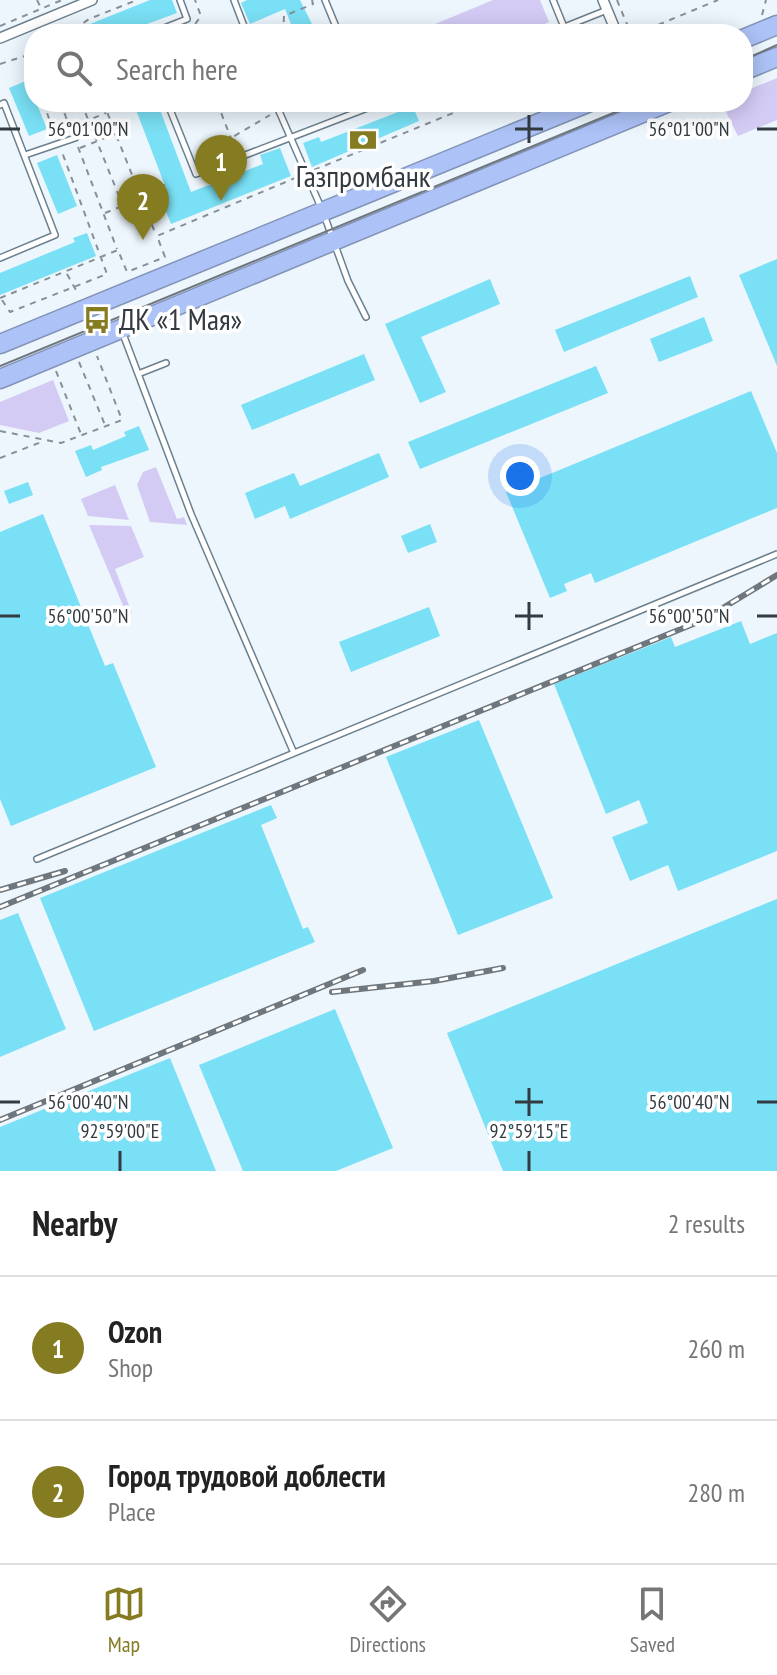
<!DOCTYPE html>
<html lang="en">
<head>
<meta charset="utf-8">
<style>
	:root { --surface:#fff; --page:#f2f2f2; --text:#222; --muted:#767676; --line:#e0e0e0; --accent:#857c22 }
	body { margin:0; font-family:"PT Sans Narrow",sans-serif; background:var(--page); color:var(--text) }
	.you { position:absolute; left:520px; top:476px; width:28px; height:28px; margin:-20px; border:6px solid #fff; border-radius:50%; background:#1a73e8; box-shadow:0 0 0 12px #1a73e833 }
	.badge { display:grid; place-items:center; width:52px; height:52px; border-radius:50%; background:var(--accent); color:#fff; font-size:26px; font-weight:700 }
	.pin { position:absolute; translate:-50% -66px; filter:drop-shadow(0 2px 4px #0008) }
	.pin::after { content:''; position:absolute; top:42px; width:28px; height:24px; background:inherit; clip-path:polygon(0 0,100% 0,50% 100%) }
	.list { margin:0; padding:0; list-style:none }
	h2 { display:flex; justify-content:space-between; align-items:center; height:104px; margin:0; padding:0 32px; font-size:34px }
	h2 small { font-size:26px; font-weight:400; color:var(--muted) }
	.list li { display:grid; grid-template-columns:52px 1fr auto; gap:24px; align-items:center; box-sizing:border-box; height:144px; padding:0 32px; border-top:2px solid var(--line) }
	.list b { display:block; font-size:30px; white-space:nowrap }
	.list p { margin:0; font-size:26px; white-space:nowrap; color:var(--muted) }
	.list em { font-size:26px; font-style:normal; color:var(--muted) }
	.icon { flex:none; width:44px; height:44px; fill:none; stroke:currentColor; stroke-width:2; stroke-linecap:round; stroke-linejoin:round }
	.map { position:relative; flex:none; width:777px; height:1171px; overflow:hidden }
	.search { position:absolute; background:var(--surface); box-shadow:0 4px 20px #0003; left:24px; right:24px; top:24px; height:88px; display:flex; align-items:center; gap:20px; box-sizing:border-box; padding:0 28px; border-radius:32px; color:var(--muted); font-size:30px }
	.sheet { height:392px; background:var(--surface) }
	nav { display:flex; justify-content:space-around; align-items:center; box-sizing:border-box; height:112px; border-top:2px solid var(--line); background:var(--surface); font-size:22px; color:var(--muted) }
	nav a { display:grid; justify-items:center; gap:4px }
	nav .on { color:var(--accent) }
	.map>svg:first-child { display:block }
	.green { fill:#d4cbf5 }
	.building { fill:#7ae0f5 }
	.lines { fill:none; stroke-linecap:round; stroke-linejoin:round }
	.lane-casing { stroke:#6b808e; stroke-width:8 }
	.street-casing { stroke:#6b808e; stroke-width:12 }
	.highway-casing { stroke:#8293b7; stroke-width:21 }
	.path { stroke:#879096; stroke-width:2; stroke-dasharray:6 6; stroke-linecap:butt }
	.lane { stroke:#fff; stroke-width:5 }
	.street { stroke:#fff; stroke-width:9 }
	.highway { stroke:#adc2f6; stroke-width:18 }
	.tram { stroke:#6e777e; stroke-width:2 }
	.rail-casing { stroke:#6e777e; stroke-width:6 }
	.rail { stroke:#fff; stroke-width:3; stroke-dasharray:9; stroke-linecap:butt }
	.ticks { fill:none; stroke:#323b41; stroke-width:3 }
	.labels { text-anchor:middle; stroke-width:7; stroke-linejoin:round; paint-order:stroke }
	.poi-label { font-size:30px; fill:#323b41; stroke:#fff }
	.ticks-label { font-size:20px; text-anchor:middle; fill:#323b41; stroke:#fff; stroke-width:7; stroke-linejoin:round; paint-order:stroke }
</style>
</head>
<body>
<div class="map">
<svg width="777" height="1171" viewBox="0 0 777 1171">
	<rect width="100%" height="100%" fill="#edf6fd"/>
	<path class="green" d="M493,0H540L549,22L521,34H411Z
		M777,78V120L738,136L721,102H743V92Z
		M53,380L69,421L39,433L0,425V402Z
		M156,467L177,519L184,517L187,525L150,522L137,485L143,472Z
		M115,485L129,520L88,516L81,499Z
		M89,525L131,526L144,557L115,569L132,613L127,615Z"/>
	<path class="building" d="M150,0H172L177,13L120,34H94L90,24Z
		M247,0H300L317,34H295L285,9L250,24L241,3Z
		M28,80L34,102H36L47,129L29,136L9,88Z
		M133,102H157L191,192L263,164L260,155L280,148L291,176L171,224L159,194L167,191Z
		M400,102H411L419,121L312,167L303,143L319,137L321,142L398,112L395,104Z
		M57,155L77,206L58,214L37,163Z
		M87,233L96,256L0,295V273L75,242L73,238Z
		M777,259V366L739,275Z
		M690,276L698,297L564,352L555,330Z
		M490,279L500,304L421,337L446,392L420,403L385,324Z
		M704,317L713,341L659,362L650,339Z
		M364,354L375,380L252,430L241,405Z
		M596,366L608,393L420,469L408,442Z
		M751,391L777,453V508L595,583L591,573L564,584L567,591L550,598L506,492Z
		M139,426L149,450L101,467L102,470L86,477L75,451L91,445L93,450L126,436L124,432Z
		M379,453L389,477L290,519L285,506L255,519L245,493L294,473L300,486Z
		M28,482L33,495L9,504L4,491Z
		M43,514L105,666L113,663L156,767L11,826L0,799V532Z
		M430,524L437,542L408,553L401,536Z
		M429,607L440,636L351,672L339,642Z
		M741,621L750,644L777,633V851L678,891L668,865L630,881L612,837L648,823L639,800L606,814L554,684L671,637L675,647Z
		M479,720L553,898L458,935L386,757Z
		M271,805L277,818L261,825L303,929L308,927L315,942L94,1031L40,898Z
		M777,899V1171H503L447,1033Z
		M18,913L66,1029L0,1057V920Z
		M335,1009L393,1148L336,1171H243L199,1065Z
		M170,1058L216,1171H0V1127Z"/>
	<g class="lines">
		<g class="lane-casing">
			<path id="lane" d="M234,0L247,34
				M325,0L339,34
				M553,0L564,27
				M149,34L187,19L180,0
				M547,34L607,10
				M167,102L196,174L383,102
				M275,102L323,212L348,281L366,317
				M0,105L4,103L55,235L0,258
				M25,155L75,138
				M123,334L191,514L293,751
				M138,374L166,363
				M37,859L777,554"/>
		</g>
		<g class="street-casing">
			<path id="street" d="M603,0L617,34
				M0,38L92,0"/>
		</g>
		<g class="highway-casing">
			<path id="highway" d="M743,39L777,25
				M743,71L777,57
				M0,344L590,102
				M0,379L669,102"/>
		</g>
		<path class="path" d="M37,0L41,8
			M617,0L631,34
			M762,15L766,0
			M0,26L62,0
			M51,31L57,34
			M81,34L82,24L89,19L137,0
			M191,34L190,31L201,16L195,0
			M283,34L284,16L313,4L312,0
			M636,34L718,0
			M25,55L34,79
			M0,64L34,53
			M43,102L55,135
			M60,102L71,130
			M81,102L123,206
			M103,102L156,235
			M217,102L235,149
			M680,110L700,102
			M71,127L106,113
			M78,147L117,249
			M80,148L115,134
			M222,156L231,138L270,115
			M314,170L480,102
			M140,194L165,185
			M105,213L140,199
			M67,274L77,292
			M0,298L118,250L127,272L165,257L157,236L300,176
			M2,300L10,312L107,274L62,152
			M79,362L105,425
			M56,371L81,434
			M0,431L61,443L122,420L97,356
			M0,458L44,441"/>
		<use href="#lane" class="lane"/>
		<use href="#street" class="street"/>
		<use href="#highway" class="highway"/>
		<path class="tram" d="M743,60L777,45
			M0,366L640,102"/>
		<g class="rail-casing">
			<path id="rail" d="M0,890L65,871
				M0,907L703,620L777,575
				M332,992L434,981L503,968
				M0,1120L363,970"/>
		</g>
		<use href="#rail" class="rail"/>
	</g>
	<path class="ticks" d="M529,115V143M0,129H20M515,129H543M757,129H777M529,602V630M0,616H20M515,616H543M757,616H777M529,1088V1116M0,1102H20M515,1102H543M757,1102H777M120,1151V1171M529,1151V1171"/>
	<defs>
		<g id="bank-bare" transform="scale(2.16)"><path d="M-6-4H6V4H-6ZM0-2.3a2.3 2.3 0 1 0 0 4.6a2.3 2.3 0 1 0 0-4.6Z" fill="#857c22" stroke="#fff" stroke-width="2.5" paint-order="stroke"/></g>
		<g id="bus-bare" transform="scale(2.16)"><path d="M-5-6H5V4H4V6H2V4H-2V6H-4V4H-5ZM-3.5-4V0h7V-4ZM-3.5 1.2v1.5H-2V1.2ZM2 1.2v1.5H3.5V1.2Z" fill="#857c22" stroke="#fff" stroke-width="2.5" paint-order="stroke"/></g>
	</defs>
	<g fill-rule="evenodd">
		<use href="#bank-bare" x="363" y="140"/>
		<use href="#bus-bare" x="97" y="320"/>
	</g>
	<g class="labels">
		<g class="poi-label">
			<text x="363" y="187">Газпромбанк</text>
			<text x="119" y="330" text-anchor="start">ДК «1 Мая»</text>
		</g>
	</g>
	<g class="ticks-label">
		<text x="88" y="136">56°01'00"N</text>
		<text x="689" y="136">56°01'00"N</text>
		<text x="88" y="623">56°00'50"N</text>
		<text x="689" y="623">56°00'50"N</text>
		<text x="88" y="1109">56°00'40"N</text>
		<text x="689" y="1109">56°00'40"N</text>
		<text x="120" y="1138">92°59'00"E</text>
		<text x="529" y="1138">92°59'15"E</text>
	</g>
</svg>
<div class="you"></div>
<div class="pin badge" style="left:221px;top:201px">1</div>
<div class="pin badge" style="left:143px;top:240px">2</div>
<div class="search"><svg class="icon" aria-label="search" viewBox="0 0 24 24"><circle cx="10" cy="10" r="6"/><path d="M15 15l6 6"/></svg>Search here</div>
</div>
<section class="sheet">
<h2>Nearby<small>2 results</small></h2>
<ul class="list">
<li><span class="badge">1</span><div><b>Ozon</b><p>Shop</p></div><em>260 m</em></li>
<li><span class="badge">2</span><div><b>Город трудовой доблести</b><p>Place</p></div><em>280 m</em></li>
</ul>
</section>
<nav>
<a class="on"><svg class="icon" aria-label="map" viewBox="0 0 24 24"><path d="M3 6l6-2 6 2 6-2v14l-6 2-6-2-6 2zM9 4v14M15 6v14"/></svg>Map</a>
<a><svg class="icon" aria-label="directions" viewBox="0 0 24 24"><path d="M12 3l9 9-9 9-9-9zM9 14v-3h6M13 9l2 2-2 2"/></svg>Directions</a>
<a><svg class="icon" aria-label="saved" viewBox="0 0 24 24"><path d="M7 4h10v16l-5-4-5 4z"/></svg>Saved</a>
</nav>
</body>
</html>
